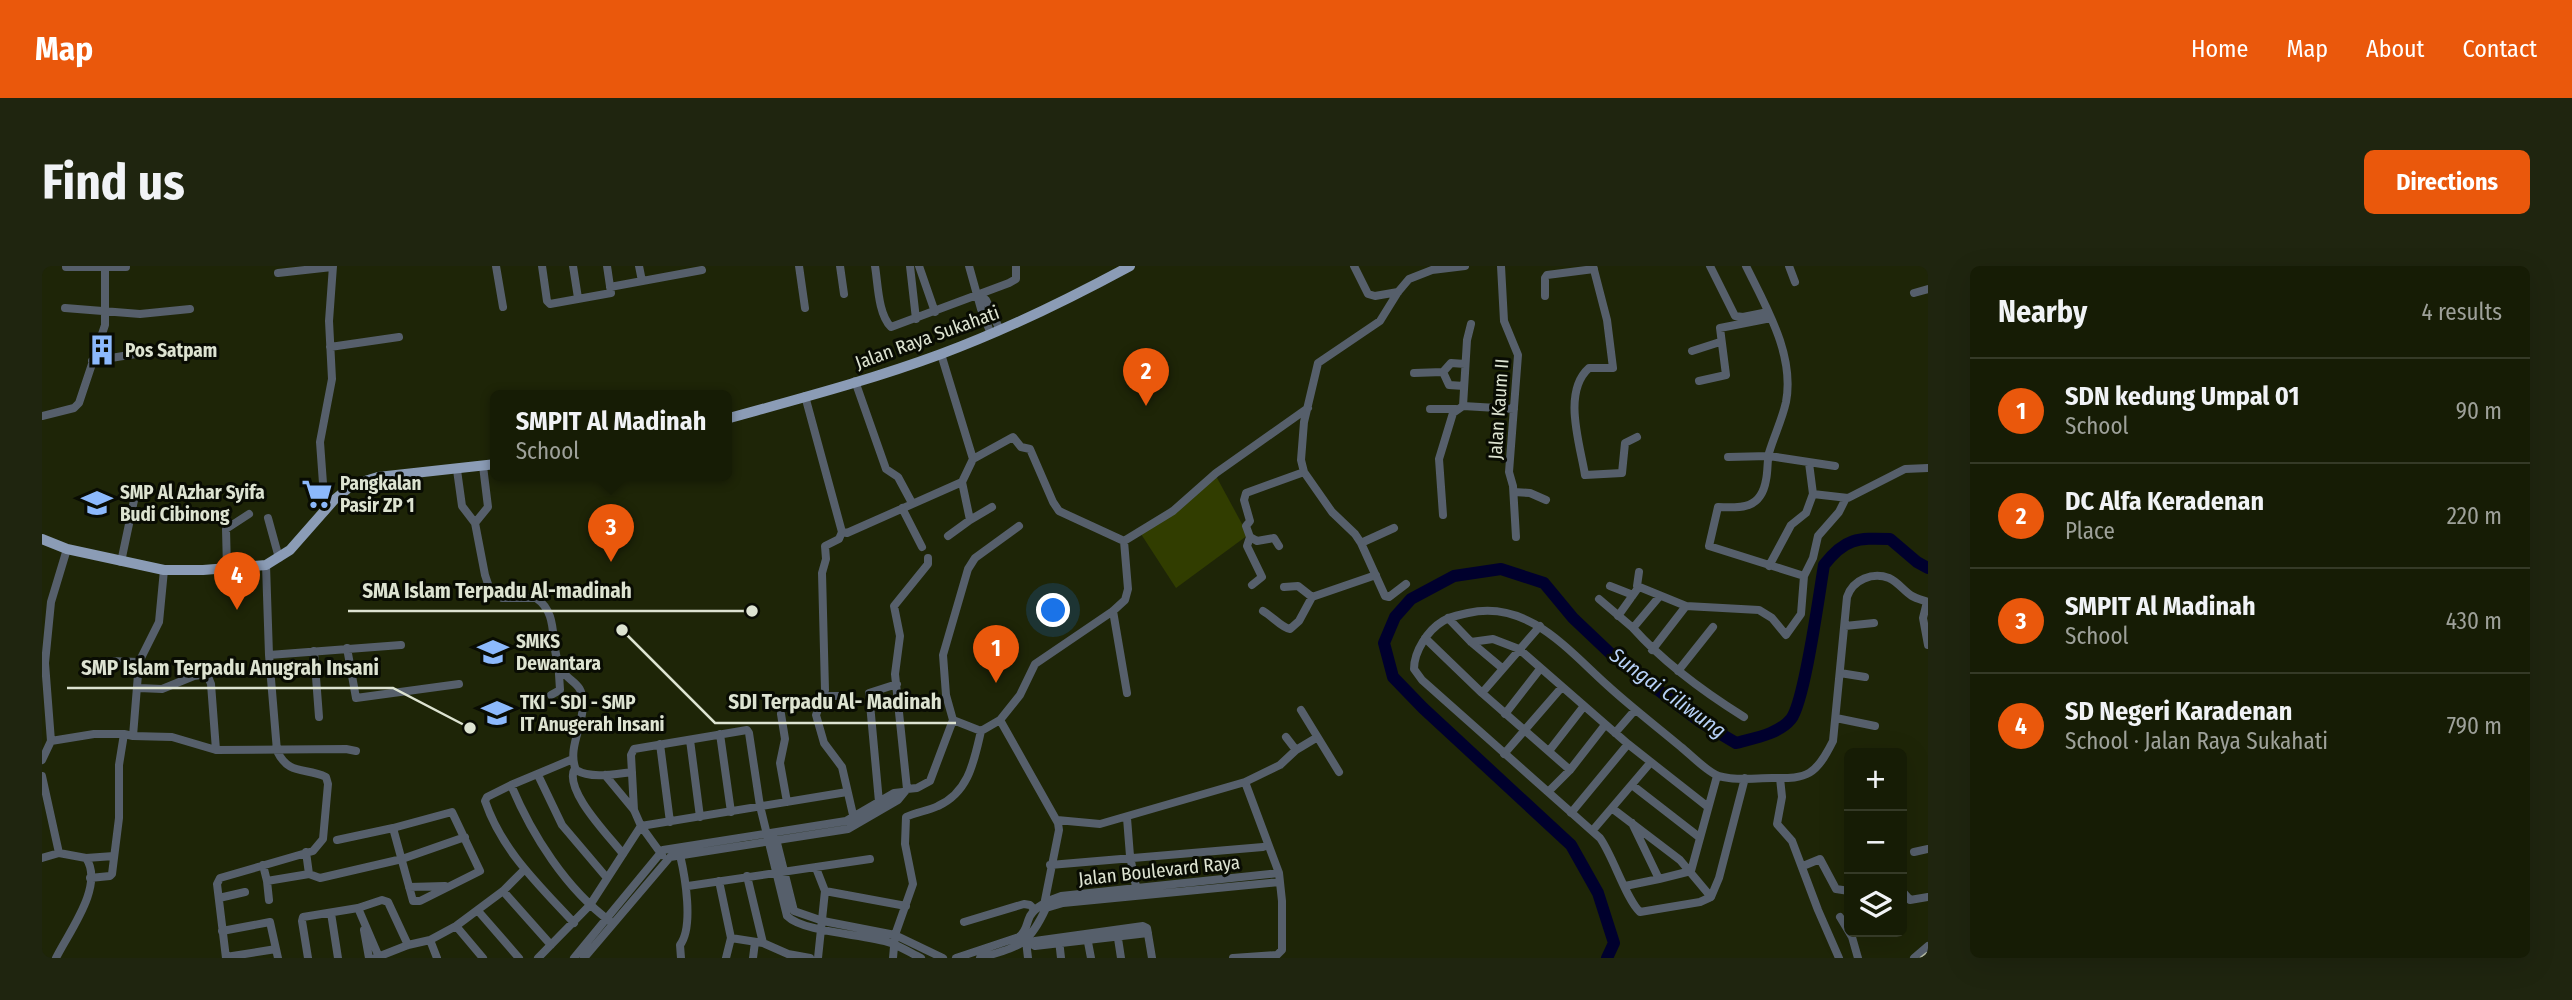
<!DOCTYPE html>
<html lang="en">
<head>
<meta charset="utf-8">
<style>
	:root { --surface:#161c05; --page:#1f250f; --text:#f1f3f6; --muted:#9ea19a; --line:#353a27; --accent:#ea580c }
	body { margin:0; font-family:"Fira Sans Condensed",sans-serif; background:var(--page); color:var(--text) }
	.controls { position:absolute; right:21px; bottom:21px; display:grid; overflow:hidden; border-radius:10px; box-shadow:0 7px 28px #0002 }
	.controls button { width:63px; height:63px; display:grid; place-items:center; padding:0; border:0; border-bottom:2px solid var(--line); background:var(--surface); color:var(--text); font:35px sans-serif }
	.you { position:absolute; left:1012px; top:345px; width:24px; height:24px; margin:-18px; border:5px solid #fff; border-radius:50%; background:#1a73e8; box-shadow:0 0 0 10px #1a73e833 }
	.badge { display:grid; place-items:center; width:46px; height:46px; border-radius:50%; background:var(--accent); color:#fff; font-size:23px; font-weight:700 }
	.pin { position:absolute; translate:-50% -58px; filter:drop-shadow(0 2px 4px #0008) }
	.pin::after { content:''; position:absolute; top:37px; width:24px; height:21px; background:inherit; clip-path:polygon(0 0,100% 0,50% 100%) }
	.popup { position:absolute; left:448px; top:124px; width:242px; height:91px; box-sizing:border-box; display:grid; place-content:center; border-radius:10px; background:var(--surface); filter:drop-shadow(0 2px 5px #0005); font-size:23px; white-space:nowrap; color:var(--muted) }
	.popup b { font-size:26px; color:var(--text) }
	.popup::after { content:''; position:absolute; left:50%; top:100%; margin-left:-14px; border:14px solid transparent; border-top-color:var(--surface) }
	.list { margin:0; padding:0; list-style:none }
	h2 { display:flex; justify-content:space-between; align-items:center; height:91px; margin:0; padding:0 28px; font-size:30px }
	h2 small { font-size:23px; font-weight:400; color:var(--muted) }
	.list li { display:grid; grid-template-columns:46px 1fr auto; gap:21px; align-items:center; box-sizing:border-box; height:105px; padding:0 28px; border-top:2px solid var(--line) }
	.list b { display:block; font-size:26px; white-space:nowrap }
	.list p { margin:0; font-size:23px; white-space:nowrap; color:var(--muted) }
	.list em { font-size:23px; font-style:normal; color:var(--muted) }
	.icon { flex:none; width:38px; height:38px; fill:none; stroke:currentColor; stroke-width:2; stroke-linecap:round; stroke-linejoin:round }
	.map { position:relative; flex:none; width:1886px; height:692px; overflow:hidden; border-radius:10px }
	header { display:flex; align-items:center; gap:42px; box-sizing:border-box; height:98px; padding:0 35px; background:var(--accent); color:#fff }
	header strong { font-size:33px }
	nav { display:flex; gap:38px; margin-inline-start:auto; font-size:24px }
	.intro { display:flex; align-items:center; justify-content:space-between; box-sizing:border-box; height:168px; padding:0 42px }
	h1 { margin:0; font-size:49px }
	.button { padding:18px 32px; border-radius:10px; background:var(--accent); color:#fff; font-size:24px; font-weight:700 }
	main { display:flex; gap:42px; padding:0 42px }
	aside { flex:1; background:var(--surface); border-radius:10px; box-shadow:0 7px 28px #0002 }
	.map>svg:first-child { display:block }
	.green { fill:#313d00 }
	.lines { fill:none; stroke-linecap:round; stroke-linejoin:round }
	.river { stroke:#00002d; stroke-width:12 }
	.minor { stroke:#565f6b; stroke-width:8 }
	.major { stroke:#8b9cb6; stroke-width:10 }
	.rail { stroke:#b1b7a2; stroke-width:2; stroke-dasharray:9 9; stroke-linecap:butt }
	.labels { text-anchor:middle; stroke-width:6; stroke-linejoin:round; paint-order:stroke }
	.street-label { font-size:19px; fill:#dde3d1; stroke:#090c03 }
	.poi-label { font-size:19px; font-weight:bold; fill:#dde3d1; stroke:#090c03; text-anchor:start }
	.water-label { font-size:21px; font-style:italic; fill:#b7d1f7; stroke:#090c03 }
	.leader { fill:none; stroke:#dde3d1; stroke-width:2.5 }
	.callout-dot { fill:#dde3d1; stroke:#090c03; stroke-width:2.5 }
	.callout-label { font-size:21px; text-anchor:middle; font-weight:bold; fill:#dde3d1; stroke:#090c03; stroke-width:6; stroke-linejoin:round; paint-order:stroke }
</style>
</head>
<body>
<header>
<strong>Map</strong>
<nav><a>Home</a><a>Map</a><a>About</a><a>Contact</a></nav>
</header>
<div class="intro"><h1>Find us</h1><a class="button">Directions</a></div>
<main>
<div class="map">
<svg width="1886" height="692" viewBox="0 0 1886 692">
	<rect width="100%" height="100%" fill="#1e2507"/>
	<path class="green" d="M1174,210L1206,269L1134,322L1099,268Z"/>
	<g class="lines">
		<path class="river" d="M1565,692L1572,677L1556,627L1529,579L1381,442L1351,411L1342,377L1353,351L1369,333L1412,310L1459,303L1502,317L1531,352L1570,389L1657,455L1694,477C1712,472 1737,468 1749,453C1763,435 1777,328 1782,299C1803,272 1815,272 1848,273L1875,296L1886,302"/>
		<path class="minor" d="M454,0L461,41
			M500,0L505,35L508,38L569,27L565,0
			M531,0L536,32
			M597,0L600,15
			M757,0L763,42
			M798,0L802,28
			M833,0C836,18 836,48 849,61L967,17L974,13V0
			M868,0L874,53
			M877,0L893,46
			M927,0L939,43L949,68
			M1312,0L1326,28L1333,30L1356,26
			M1459,0L1462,55L1476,89L1467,206L1471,220L1474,271
			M1551,0L1565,54L1571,102H1547C1520,126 1538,178 1543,209L1580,207L1583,177L1595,171
			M1668,0L1693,50L1701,51L1726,46
			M1704,0C1724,41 1753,89 1744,136C1740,154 1732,170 1727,187C1725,196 1726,205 1724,214C1719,243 1700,242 1676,241L1667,280L1762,310
			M1747,0L1753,16
			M24,1H84
			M236,7L290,1
			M568,21L660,4
			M1872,27L1886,23
			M937,28L944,34L958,64
			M1503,30V12L1505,9L1552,3
			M23,42L98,48L148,43
			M288,81L357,71
			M1650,85L1678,76
			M899,88L931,193
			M50,95L100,87
			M1401,106L1409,97L1423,98
			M1372,107L1401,106L1407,119L1422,120
			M813,115L844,203L856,211L870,237
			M1657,115L1684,109L1678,62L1729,52
			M763,130L800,266L805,267L920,216L931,193L971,171L979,181L988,183L1011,236L1017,245L1082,275L1086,323L1083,334L1071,345L993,398L978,429L958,454L1016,557L1017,564L1002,639L1004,642
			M1421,140L1425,74L1429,58
			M1388,143H1414
			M0,150L32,142L37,137L63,59V2
			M1686,191L1727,190L1793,200
			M1767,197L1771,228L1806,232L1863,203L1886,202
			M415,204L420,240L433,257L443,309L447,321L460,332H494C519,349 506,380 519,403C528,418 541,415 541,439C541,460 525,483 534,504C549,513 573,508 590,506
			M920,216L928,254L950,241
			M1472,226L1488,227L1504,234
			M860,242L880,281
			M283,245L278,176L290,113L287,55L291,0
			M1401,249L1397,193L1411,147L1421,140L1472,143
			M226,252L237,292
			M433,257L446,241L441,200
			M800,266L797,273L783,280L784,293L780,307L783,424L774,449L782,477L800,501L812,553
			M906,270L928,254
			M1208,271L1215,275L1232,272L1237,280
			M1082,275L1131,245L1174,207L1266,142
			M1319,277L1352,262
			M79,296L94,225
			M1727,300L1749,259L1764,247L1771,228
			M185,303L184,263L207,248
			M1597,306L1595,320L1644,340L1717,344L1730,352L1744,369L1759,348L1762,310L1771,292L1776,270L1797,246L1804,232
			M1364,318L1347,331L1343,330L1319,277L1313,268L1290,246L1262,206L1259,194L1262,156L1276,97L1338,55L1356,26L1367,13L1390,4L1423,0
			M1210,319L1220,311L1205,280L1208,271L1204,260L1208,255L1202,234L1204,227L1262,206
			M1568,320L1591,329
			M1242,321L1256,320L1270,331
			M1617,331L1591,362C1623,398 1662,426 1702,451
			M1557,333L1591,362
			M1885,336L1881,352L1886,379
			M1071,345L1085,427
			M1221,345C1230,350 1240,362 1248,363L1257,355L1270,331L1334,309
			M1576,350L1596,322
			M1406,352L1429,376L1460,402
			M1803,360L1832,357
			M1383,372L1440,427L1528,504
			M1429,376L1451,373L1477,383L1586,478L1666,541
			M305,382L314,432L417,418
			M1610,384L1644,340
			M272,385L277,451
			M227,389L359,379
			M67,395L97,396
			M1636,405L1671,361
			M1798,407L1823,411
			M97,422L120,423L152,410L165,408L169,418L174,484
			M1440,427L1498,360
			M509,429L518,424L517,408L522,407
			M782,430H807
			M1259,444L1297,506
			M739,448L743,473L738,497L745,536
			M1463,448L1498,403
			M1794,452L1833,460
			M911,454L939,465L958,454
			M1573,467L1593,444
			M678,468L689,546
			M91,470L97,396L117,356L122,304
			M1244,471L1254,484
			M648,474L658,551
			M9,475L52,468H82L91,470L130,471L174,484L304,483L314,485
			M9,475L3,397L9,336L25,283
			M618,478L628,556
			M1507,485L1542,440
			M1462,488L1520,421
			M531,493L469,519L445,531L443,535C460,585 497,619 532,657
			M0,494L9,475
			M533,502C520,523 568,571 581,588
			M496,509L520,559L565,612
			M563,509L592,544L599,560L620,589
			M0,510L17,587L44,592C63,620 26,667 14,692
			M1703,512L1677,612L1669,631L1658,636L1598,646C1584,633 1571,590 1558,572L1380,414L1372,403C1372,385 1386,364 1401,355C1409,350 1418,349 1426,347C1485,333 1526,384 1565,419C1589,441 1614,460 1639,481C1648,488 1666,507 1677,510C1693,515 1713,512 1730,512C1766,513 1774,509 1791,475L1805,331C1811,313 1831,306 1847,312C1856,316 1862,325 1870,330C1875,333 1881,334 1886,336
			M1738,512L1740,531L1735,558L1750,575L1776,644L1797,692
			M469,519C490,569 524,623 569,656
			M1590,519L1657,571
			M865,523L875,522L888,515L911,454L904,429L901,389L926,303L933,292L977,260
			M1506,526L1528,504L1563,459
			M837,536L827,427L855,418
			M1571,543L1638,594L1669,631
			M592,544L589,489L592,483L705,464L707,467L718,540L745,650C762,667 824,668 849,677C859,681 869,687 879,692
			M410,546L438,605L378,635H371L351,562Z
			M1529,547L1586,478
			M1085,552L1088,590L1095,626
			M1015,554L1058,558L1203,516
			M1590,557L1617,613L1649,605L1675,510
			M1551,564L1609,496
			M733,569L752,645L781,655L853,669L901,692
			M295,574L351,562
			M264,586L267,608L278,612L360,593L423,571
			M1872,586L1886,583
			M638,589C643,610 652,661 638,679L639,692
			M0,592L17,587
			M44,592L72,590
			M221,599L225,615L267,608
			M1008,599L1221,581
			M1761,600L1778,593L1794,623L1807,625
			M774,602L783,625L776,692
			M705,610L721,677
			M48,612L68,610L70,608L77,552V499L82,468
			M225,615L227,634
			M677,615L689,672L684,692
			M646,620L828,593
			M1583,620L1617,613
			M367,621L403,620
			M461,625L509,679
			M783,625L864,640
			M1860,625L1868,634L1886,631
			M177,632L203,626
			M316,642L337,691
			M1004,642L1021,637L1237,616
			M437,646L477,692
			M289,647L296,692
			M1798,651L1810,671L1816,692
			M922,656L982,638L988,639L993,644
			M414,660L441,692
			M322,664L327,692
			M180,665L228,656L236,692
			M1075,666L1079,692
			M977,671L993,680L1106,667
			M1045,671L1049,692
			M689,672L721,677L746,688L768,692
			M388,674L395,692
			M1017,674L1019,692
			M984,675L986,692
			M991,678L993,675L1101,660L1105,662L1110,692
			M184,691L234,683
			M184,692L175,618L178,612L271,585L281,573L286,518L284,511C263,501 247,510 235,485L227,389L224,299
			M266,692L260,655L261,651L316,642L340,634L346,636L366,679
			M333,692L366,679L388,674L414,660L461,625L483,603
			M496,692L548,639L599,560L805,526
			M532,692L621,584L804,555L852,527L861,526
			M542,692L628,591L806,563L856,534L865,523L853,408L858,370L852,340L886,298V292
			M711,692L713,676
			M851,692L853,669L871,618L863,578L864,551C874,546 886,545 896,540C927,526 932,495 939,465
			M914,692L977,671C985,665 984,658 988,650C993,641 1009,633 1019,630L1237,607
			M938,692C977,680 986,681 1004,642
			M1191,692L1235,689L1240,684V635L1237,607L1203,516L1238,499L1254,484L1274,472
			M1872,692L1886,680"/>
		<path class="major" d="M684,153C756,133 829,114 899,88C964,64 1027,33 1088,0
			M0,273L25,283L122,304H161L224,299L248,284L292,234L310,219L336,211L454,198"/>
		<path class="rail" d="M1878,692L1886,686"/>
	</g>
	<defs>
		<g id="building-bare" transform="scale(2.415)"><path d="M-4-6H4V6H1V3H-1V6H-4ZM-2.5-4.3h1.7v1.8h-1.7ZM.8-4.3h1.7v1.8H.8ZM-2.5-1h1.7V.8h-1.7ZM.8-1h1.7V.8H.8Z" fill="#8cb9fc" stroke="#090c03" stroke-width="2.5" paint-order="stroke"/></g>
		<g id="supermarket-bare" transform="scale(2.415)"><path d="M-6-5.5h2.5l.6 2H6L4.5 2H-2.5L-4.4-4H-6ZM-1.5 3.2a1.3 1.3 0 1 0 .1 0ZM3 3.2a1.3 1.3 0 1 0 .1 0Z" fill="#8cb9fc" stroke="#090c03" stroke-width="2.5" paint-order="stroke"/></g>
		<g id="school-bare" transform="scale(2.415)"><path d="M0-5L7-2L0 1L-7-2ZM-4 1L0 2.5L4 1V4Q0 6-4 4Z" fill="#8cb9fc" stroke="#090c03" stroke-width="2.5" paint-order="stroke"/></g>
	</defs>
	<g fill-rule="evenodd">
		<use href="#building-bare" x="60" y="84"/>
		<use href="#supermarket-bare" x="275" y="228"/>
		<use href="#school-bare" x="55" y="237"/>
		<use href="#school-bare" x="451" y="386"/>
		<use href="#school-bare" x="455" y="447"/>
	</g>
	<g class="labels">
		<g class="street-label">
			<text transform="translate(885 71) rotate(-20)" y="7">Jalan Raya Sukahati</text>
			<text transform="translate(1456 143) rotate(-86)" y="7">Jalan Kaum II</text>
			<text transform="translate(1117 604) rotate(-6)" y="7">Jalan Boulevard Raya</text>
		</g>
		<g class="poi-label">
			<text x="83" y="91">Pos Satpam</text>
			<text x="298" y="224">Pangkalan<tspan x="298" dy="22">Pasir ZP 1</tspan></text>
			<text x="78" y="233">SMP Al Azhar Syifa<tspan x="78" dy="22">Budi Cibinong</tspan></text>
			<text x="474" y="382">SMKS<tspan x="474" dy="22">Dewantara</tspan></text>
			<text x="478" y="443">TKI - SDI - SMP<tspan x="478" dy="22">IT Anugerah Insani</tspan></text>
		</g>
		<g class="water-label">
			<text transform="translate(1626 427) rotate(36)" y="7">Sungai Ciliwung</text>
		</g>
	</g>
	<path class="leader" d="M710 345L604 345H306M428 462L351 422H25M580 364L673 457H914"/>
	<g class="callout-dot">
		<circle cx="710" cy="345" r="7"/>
		<circle cx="428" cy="462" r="7"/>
		<circle cx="580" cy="364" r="7"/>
	</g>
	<g class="callout-label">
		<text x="455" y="332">SMA Islam Terpadu Al-madinah</text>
		<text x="188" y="409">SMP Islam Terpadu Anugrah Insani</text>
		<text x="793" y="443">SDI Terpadu Al- Madinah</text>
	</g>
</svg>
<div class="controls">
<button>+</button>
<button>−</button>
<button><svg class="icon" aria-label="layers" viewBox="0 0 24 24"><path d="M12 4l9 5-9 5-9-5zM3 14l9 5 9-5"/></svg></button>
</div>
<div class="you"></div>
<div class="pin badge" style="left:954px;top:417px">1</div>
<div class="pin badge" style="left:1104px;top:140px">2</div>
<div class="pin badge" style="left:569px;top:296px">3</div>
<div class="popup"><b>SMPIT Al Madinah</b>School</div>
<div class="pin badge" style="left:195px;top:344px">4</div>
</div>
<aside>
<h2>Nearby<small>4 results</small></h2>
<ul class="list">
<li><span class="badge">1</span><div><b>SDN kedung Umpal 01</b><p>School</p></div><em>90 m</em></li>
<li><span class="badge">2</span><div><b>DC Alfa Keradenan</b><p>Place</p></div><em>220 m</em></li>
<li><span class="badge">3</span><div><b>SMPIT Al Madinah</b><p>School</p></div><em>430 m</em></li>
<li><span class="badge">4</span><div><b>SD Negeri Karadenan</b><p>School · Jalan Raya Sukahati</p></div><em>790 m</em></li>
</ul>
</aside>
</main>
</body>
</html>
